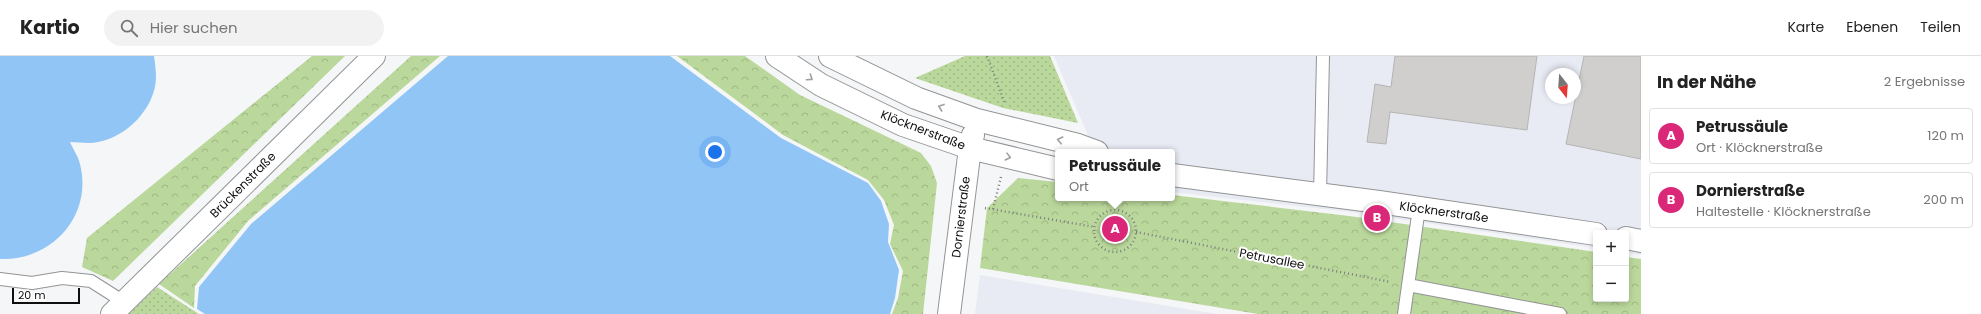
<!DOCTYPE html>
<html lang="de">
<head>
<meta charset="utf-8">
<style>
	:root { --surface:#fff; --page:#f2f2f2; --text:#222; --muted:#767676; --line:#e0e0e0; --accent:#db2777 }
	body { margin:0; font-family:Poppins,sans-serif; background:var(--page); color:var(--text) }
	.controls { position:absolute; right:12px; bottom:12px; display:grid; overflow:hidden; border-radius:4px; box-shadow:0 2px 6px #0003 }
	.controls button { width:36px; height:36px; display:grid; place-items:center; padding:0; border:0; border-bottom:1px solid var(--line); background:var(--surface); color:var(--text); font:20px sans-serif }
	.compass { position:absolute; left:1545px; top:12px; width:36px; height:36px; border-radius:50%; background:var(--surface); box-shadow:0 2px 6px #0003; rotate:163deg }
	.scale { position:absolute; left:12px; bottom:10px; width:68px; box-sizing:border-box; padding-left:4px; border:2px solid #0f0f10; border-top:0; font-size:11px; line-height:14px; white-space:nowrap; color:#0f0f10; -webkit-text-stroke:3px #fff; paint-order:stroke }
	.you { position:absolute; left:715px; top:96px; width:14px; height:14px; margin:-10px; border:3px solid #fff; border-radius:50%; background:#1a73e8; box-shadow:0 0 0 6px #1a73e833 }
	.badge { display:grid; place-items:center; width:26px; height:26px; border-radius:50%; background:var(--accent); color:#fff; font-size:13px; font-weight:700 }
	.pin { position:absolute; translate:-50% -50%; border:2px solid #fff; box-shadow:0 1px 4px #0006 }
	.popup { position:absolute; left:1055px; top:93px; width:120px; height:52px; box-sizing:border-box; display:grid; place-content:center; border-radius:4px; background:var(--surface); filter:drop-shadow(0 1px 3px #0005); font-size:13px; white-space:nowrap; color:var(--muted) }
	.popup b { font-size:15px; color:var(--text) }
	.popup::after { content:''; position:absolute; left:50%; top:100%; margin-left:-8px; border:8px solid transparent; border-top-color:var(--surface) }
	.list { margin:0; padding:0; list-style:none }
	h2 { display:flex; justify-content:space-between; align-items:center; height:52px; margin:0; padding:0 16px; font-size:17px }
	h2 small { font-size:13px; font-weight:400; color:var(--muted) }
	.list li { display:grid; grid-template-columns:26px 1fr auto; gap:12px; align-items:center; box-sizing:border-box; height:56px; margin:0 8px 8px; padding:0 8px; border:1px solid var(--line); border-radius:4px }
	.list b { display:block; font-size:15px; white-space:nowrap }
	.list p { margin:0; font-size:13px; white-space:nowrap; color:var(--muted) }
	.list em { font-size:13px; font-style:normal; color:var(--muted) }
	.icon { flex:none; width:22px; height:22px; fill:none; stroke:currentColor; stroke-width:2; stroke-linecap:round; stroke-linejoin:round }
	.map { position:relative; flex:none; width:1641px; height:258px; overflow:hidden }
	header { display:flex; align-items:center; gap:24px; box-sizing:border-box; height:56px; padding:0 20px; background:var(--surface); border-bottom:1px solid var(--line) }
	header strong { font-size:19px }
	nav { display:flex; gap:22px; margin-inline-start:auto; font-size:14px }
	.search { width:280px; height:36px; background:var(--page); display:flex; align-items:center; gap:10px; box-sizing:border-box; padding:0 14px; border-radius:22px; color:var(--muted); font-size:15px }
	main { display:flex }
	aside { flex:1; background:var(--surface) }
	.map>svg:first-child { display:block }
	.built { fill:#e8ebf4; fill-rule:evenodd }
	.grass { fill:url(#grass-dots) }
	.forest { fill:url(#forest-crowns) }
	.water { fill:#91c5f6 }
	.building { fill:#d0cfce; stroke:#b5b4b3 }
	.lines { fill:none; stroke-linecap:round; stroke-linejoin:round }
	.service-casing { stroke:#939495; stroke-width:14 }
	.minor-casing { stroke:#939495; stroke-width:24 }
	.path { stroke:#7d7e7f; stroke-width:2.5; stroke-dasharray:1 3; stroke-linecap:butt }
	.service { stroke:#fff; stroke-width:12 }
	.minor { stroke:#fff; stroke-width:22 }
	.oneway { stroke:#9f9f9f }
	.labels { text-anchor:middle; stroke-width:4; stroke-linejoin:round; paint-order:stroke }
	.street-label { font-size:12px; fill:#0f0f10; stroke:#fff }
</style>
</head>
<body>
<header>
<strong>Kartio</strong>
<div class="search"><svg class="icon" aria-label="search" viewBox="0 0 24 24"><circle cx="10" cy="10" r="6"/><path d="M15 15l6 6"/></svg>Hier suchen</div>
<nav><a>Karte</a><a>Ebenen</a><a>Teilen</a></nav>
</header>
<main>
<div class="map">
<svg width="1641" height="258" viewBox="0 0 1641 258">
	<defs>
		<pattern id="grass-dots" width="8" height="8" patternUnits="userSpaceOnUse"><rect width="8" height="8" fill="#bad89b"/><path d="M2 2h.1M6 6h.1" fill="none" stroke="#9fb884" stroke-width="1.8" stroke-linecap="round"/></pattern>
		<pattern id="forest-crowns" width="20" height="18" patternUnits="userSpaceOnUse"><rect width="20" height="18" fill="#bad89b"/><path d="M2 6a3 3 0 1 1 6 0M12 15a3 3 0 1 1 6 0" fill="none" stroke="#9fb884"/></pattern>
	</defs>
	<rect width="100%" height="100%" fill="#f5f6f7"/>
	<path class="built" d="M1054,0H1641V199L1626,197V177H1596V192L1350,156L1172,136V96H1095ZM1551,18H1575V42H1551Z
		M980,219L1217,258H975Z"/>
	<path class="grass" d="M965,0H1050L1078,67L1003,52L915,22Z
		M157,231L199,258H129Z"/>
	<path class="forest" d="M312,0H345L113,225L82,211L87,182Z
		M411,0H440L248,165L195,230L194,252L159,228Z
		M677,0H745L800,39L921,97L931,110L937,127L923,258H892L898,242L903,215L890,188L894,169L884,144L868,124L783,79Z
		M1018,122L1058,126V142H1172V139L1349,160L1596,196V243H1626V201L1641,203V258H1258L980,212L987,152Z"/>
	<path class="water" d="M0,0H154C155,7 156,15 156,22C155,52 127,81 98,86C89,88 79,86 70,86C73,93 78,100 80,108C93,160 52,205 0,203Z
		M448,0H670L781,82L868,127L881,145L889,168L888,186L899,214L895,242L890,258H205L197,253L199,231L251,168Z"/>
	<path class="building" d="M1395,0H1537L1527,74L1390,56L1386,88L1367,86L1375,28L1391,31Z
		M1584,0H1641V103L1566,88Z"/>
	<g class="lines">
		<g class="service-casing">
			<path id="service" d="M1320,139L1323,0
				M0,223L32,227L62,222L91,225L124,246
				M1408,229L1560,258
				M1404,258L1419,152"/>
		</g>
		<g class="minor-casing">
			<path id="minor" d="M777,0L821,29L903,69L970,92L1058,113
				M830,0L916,42L977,64L1078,89L1097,96
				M1172,119L1379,146L1596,178
				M1626,182L1641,185
				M112,258L374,0
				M949,258L970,92L973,79"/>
		</g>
		<path class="path" d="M987,0L1005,48
			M985,152L1095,171
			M993,153L1001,121
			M1094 175a21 21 0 1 1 42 0a21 21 0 1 1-42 0Z
			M1136,176L1391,226"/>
		<use href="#service" class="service"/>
		<use href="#minor" class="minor"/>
	</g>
	<defs><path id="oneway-chevron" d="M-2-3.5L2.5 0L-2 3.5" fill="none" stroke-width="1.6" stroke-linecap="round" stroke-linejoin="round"/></defs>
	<g class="oneway">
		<use href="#oneway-chevron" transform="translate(810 22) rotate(34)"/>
		<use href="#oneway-chevron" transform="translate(941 51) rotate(-160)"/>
		<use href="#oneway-chevron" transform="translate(1060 84) rotate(-167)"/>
		<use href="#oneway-chevron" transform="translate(1008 101) rotate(14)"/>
	</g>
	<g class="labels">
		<g class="street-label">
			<text transform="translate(923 74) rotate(21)" y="4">Klöcknerstraße</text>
			<text transform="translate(243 129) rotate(-45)" y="4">Brückenstraße</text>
			<text transform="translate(1444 156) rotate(8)" y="4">Klöcknerstraße</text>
			<text transform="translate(961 161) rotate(-83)" y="4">Dornierstraße</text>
			<text transform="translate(1272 203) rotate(11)" y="4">Petrusallee</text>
		</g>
	</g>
</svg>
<div class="controls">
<button>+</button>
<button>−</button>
</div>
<svg class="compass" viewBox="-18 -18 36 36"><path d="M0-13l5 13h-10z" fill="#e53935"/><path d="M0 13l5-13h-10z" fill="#767676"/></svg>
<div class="scale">20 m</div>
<div class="you"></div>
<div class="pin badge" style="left:1115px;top:173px">A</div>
<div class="popup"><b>Petrussäule</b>Ort</div>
<div class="pin badge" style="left:1377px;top:162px">B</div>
</div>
<aside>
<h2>In der Nähe<small>2 Ergebnisse</small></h2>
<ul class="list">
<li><span class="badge">A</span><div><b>Petrussäule</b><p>Ort · Klöcknerstraße</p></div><em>120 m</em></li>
<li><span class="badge">B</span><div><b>Dornierstraße</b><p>Haltestelle · Klöcknerstraße</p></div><em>200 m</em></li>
</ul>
</aside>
</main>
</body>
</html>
